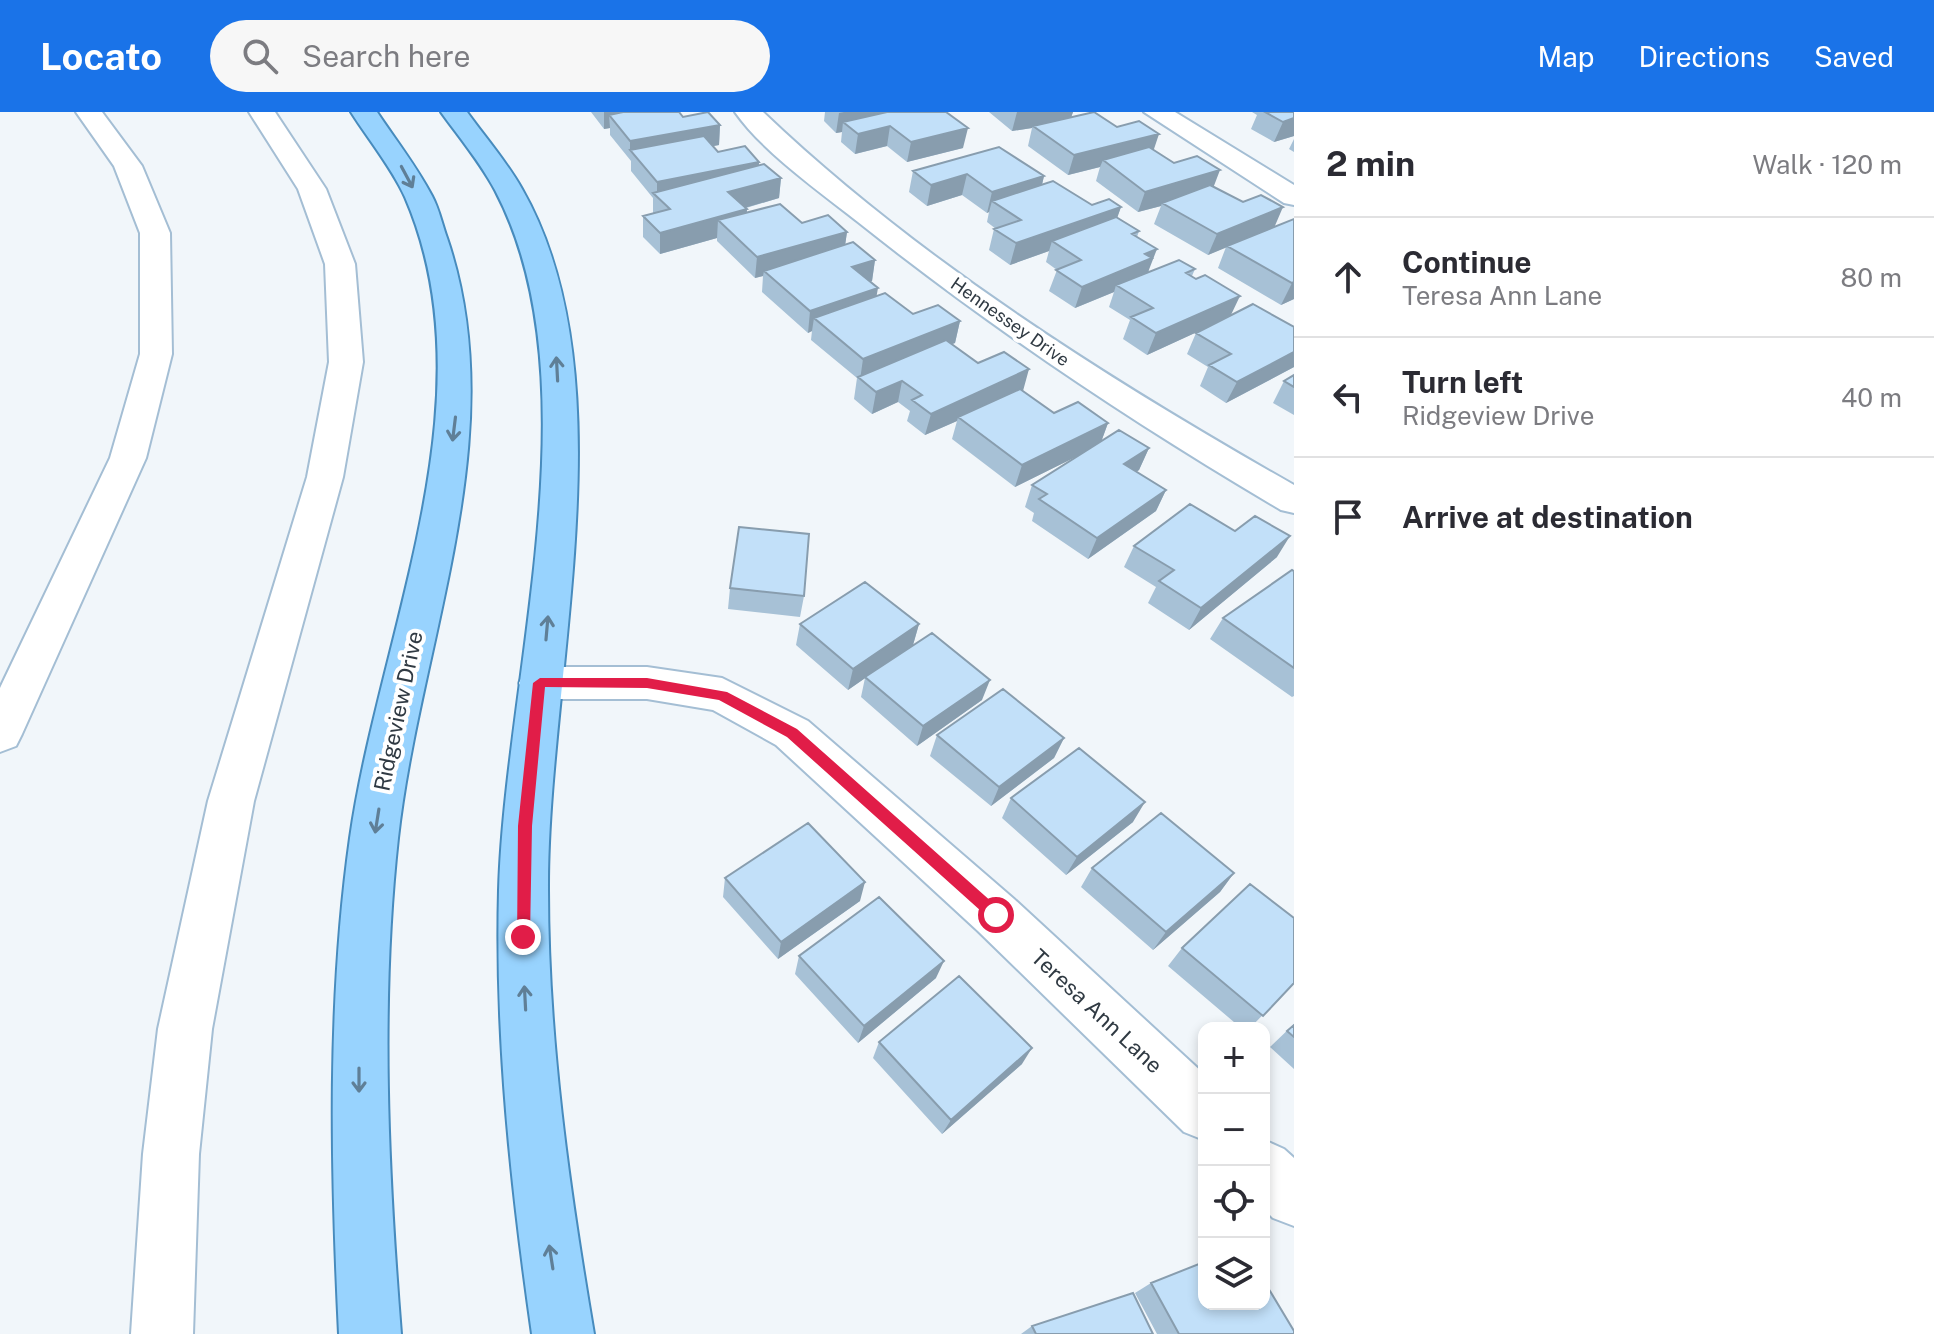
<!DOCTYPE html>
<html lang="en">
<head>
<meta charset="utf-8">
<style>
	:root { --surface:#fff; --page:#f7f7f7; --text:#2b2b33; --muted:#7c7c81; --line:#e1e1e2; --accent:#1a73e8 }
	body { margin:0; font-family:"Public Sans",sans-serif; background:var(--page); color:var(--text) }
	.controls { position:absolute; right:24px; bottom:24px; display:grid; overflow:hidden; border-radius:16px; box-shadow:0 4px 12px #0003 }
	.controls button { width:72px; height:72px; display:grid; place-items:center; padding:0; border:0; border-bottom:2px solid var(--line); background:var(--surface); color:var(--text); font:40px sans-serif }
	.stop { position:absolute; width:24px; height:24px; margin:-18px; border:6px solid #e11d48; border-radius:50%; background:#fff }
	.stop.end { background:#e11d48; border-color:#fff; box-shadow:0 2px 8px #0008 }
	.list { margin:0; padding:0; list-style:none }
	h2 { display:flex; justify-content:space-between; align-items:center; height:104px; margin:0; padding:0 32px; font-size:34px }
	h2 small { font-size:26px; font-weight:400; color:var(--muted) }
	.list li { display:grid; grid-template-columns:52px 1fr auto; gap:24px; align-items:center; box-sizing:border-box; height:120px; padding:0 32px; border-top:2px solid var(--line) }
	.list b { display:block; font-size:30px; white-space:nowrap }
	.list p { margin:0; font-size:26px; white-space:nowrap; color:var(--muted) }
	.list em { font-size:26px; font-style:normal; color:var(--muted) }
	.icon { flex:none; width:44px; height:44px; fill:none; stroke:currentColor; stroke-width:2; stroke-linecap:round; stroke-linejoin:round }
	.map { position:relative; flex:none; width:1294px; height:1222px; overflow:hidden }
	header { display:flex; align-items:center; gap:48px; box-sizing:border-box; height:112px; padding:0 40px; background:var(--accent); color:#fff }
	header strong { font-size:38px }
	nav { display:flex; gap:44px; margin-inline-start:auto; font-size:28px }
	.search { width:560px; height:72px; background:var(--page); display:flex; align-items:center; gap:20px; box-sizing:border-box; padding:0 28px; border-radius:44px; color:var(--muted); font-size:30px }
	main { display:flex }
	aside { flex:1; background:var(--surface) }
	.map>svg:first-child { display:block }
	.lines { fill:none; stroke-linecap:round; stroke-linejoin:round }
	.minor-casing { stroke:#a4bed4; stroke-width:4 }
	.major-casing { stroke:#478bbd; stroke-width:4 }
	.minor { fill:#fff; fill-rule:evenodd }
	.major { fill:#98d3fe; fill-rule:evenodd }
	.wall { fill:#a7c1d6 }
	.shaded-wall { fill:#889dae }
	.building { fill:#c2e0f9; stroke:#889dae; stroke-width:2 }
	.oneway { stroke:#5f7f97 }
	.route { fill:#e11d48 }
	.labels { text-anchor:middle; stroke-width:8; stroke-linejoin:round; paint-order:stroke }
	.far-street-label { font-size:18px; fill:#303a43; stroke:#fff }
	.street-label { font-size:22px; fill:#303a43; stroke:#fff }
</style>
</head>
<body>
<header>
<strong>Locato</strong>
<div class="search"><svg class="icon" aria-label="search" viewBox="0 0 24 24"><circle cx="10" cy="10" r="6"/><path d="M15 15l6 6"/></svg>Search here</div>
<nav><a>Map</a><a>Directions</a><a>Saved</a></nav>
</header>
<main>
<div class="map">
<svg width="1294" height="1222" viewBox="0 0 1294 1222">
	<rect width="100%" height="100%" fill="#f1f6fa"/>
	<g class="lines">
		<g class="minor-casing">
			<path id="minor" d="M76,0H102L142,54L170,121L172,242L146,346L22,622L16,634L0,640V576L110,346L140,242V121L114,54Z
				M249,0H275L326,77L355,152L363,250L343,365L254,689L212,917L199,1042L193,1222H131L143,1042L158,917L208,689L307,365L329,250L325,152L298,77Z
				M735,0H763C917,147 1109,268 1294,373V401L1281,398C1133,311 991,216 858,110C819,79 763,40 735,0Z
				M1144,0H1175L1294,73V93L1284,91Z
				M540,555H647L722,566L808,609L1014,787L1204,962V1028L1184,1020L978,819L776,633L713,598L647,587H540L525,583L519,571L525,559Z
				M1264,1028L1284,1037L1294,1046V1114L1273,1106L1264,1097Z"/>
		</g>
		<g class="major-casing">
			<path id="major" d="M351,0H377C395,27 417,55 432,84C439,97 442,112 447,126C514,322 420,529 398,726C380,890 388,1058 401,1222H339C331,1058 327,889 350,726C379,521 493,288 405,85C392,56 368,27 351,0Z
				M441,0H467C485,25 507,50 522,77C631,268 547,565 548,778C548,927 569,1075 594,1222H532C511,1075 495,927 499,778C505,566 597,271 495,78C480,50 459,25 441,0Z"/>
		</g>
		<use href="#minor" class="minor"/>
		<use href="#major" class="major"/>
	</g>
	<path class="wall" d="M591,0H679L683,5L720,13L719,33L713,34L718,40L759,50V53L781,66L779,86L746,96L747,101L847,120L845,133L875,148L872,169L870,170L877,184L913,202L960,209L955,231L952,232L978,251L1023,279L1054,301L1108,311L1101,330L1149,336L1139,358L1136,360L1166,378L1156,399L1088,447L1032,409L1034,401L1025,395L1032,373L1083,341L1015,375L952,327L957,309L925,323L907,309L910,299L898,290L872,302L854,287L857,266L811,228L812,219L808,221L762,180L763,164L755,166L717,129V126L660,142L643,125V104L653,101V86L631,59V49L610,23V16L604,17Z
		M825,0H946L963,36L907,50L887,34L855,42L841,30L842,20L836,21L824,9Z
		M989,0H1073L1071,5L1153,38L1213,74L1274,115L1294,107V187L1281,193L1218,156L1226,135L1208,143L1154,112L1161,94L1138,100L1096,69L1100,55L1068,63L1028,34L1032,16L1012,19Z
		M1252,0H1294V24L1274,30L1251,17L1257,3Z
		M1294,27V40L1289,37Z
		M913,59L1044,64L1042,73L1092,93L1121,95L1117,105L1139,119L1137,125L1149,158L1147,161L1195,157L1192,164L1231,203L1294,215V255L1226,291L1200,274L1208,255L1187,242L1196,221L1201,218L1147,243L1123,227L1130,208L1109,195L1114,180L1075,196L1049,179L1057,158L1046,150L1049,139L1010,153L989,138L994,117H996L987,110L989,100L987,101L962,83L927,94L909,80Z
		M1294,263V303L1273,291L1284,269Z
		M1134,434L1277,445L1189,518L1148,491L1156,475L1124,455Z
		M1294,459V584L1292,585L1210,527L1223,506Z
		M730,476L804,484L800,505L728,497Z
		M800,512H919L913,533L982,588L917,634L861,585L865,566L848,578L796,533Z
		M937,623L1064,626L1054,646L991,694L930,644Z
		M1011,686L1133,710L1066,763L1002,706Z
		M1092,756L1234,761L1220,780L1153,838L1081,775Z
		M725,766L860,789L778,847L723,785Z
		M1182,836L1294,871L1250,916H1241L1168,854Z
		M799,844L936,866L858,931L795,862Z
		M1294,912V957L1270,935Z
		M879,930L1022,952L942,1022L873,946Z
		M1151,1171L1294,1222H1157L1135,1181Z
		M1032,1214L1153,1222H1021Z"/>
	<path class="shaded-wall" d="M604,0H666L609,3L610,16L604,17Z
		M844,0H925L843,10L842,20L836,21L839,1Z
		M1017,0H1073L1070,9L1033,14L1032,16L1012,19Z
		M1294,6V24L1274,30L1283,10Z
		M720,13L719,33L639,48L630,38V29Z
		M890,14L887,34L855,42L858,22Z
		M968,16L963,36L907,50L911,30Z
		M1159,22L1152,43L1103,48L1100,55L1068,63L1074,43Z
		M759,50L758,70L657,85V70Z
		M1220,58L1212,79L1162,91L1161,94L1138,100L1145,80Z
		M967,62L962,83L927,94L931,73Z
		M1044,64L1039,85L992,89L989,100L987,101L992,80Z
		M781,66L779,86L727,101L728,80Z
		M1121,95L1114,115L1052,129L1049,139L1010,153L1016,131Z
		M1283,95L1274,116L1208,143L1217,122Z
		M747,97L746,118L718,108L717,126L660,142V121Z
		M847,120L844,141L764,159L763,164L755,166L757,145Z
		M1157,137L1145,168L1116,173L1114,180L1075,196L1082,175L1145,142Z
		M875,148L872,169L849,177L852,155Z
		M1294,170V187L1281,193L1292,171Z
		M878,176L874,198L814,206L812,219L808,221L810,199Z
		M1240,184L1230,205L1147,243L1156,221Z
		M960,209L955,231L860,268L863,247Z
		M1294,240V255L1226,291L1237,270Z
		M1029,257L1023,279L958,305L957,309L925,323L931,302Z
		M902,269L898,290L872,302L876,280Z
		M1108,311L1100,333L1015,375L1022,353Z
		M1149,336L1139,358L1115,374L1124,352Z
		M1166,378L1156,399L1088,447L1097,426Z
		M1290,424L1277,445L1189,518L1201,496Z
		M919,512L913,533L848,578L853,557Z
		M990,568L982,588L917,634L923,614Z
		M1064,626L1054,646L991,694L999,675Z
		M1145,690L1133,710L1066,763L1077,745Z
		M1234,761L1220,780L1153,838L1166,820Z
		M865,770L860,789L778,847L781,830Z
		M944,849L936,866L858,931L864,914Z
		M1032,936L1022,952L942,1022L951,1008Z"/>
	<path class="building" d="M623,0H679L683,5L708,0L720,13L630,29L609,3Z
		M887,0H946L968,16L911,30L890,14L858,22L843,10Z
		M1094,0L1117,15L1139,9L1159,22L1074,43L1033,14Z
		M1265,0H1294V6L1283,10Z
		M704,24L718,40L745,34L759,50L657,70L630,38Z
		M999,35L1044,64L992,80L967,62L931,73L913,59Z
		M1149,35L1174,51L1197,44L1220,58L1145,80L1103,48Z
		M764,52L781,66L728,80L747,97L660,121L643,104L670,97L653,81Z
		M1053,69L1092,93L1109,87L1121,95L1016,131L994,117L1021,108L992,89Z
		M1210,73L1243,90L1261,83L1283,95L1217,122L1162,91Z
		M780,92L802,111L828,103L847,120L757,145L718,108Z
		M1116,105L1139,119L1132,122L1157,137L1145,142L1152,146L1082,175L1056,158L1081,148L1052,129Z
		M1294,107V170L1292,171L1227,134Z
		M853,130L875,148L852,155L878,176L810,199L764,159Z
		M1179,148L1195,157L1186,161L1196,167L1205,163L1240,184L1156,221L1131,205L1153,196L1116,173Z
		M885,181L913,202L938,193L960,209L863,247L814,206Z
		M1253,192L1294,215V240L1237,270L1209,253L1231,242L1196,221Z
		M946,228L978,251L1004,240L1029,257L931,302L912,288L922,283L902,269L876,280L858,265Z
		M1294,263V275L1284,269Z
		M1020,277L1054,301L1078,290L1108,311L1022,353L958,305Z
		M1119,318L1149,336L1124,352L1166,378L1097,426L1039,387L1047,382L1032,373Z
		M1190,392L1235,419L1255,404L1290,424L1201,496L1159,469L1174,458L1134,434Z
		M739,415L809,422L804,484L730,476Z
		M1292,458L1294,459V556L1223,506Z
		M865,470L919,512L853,557L800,512Z
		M932,521L990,568L923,614L865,565Z
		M1003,577L1064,626L999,675L937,623Z
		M1079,636L1145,690L1077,745L1011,686Z
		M1161,701L1234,761L1166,820L1092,756Z
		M808,711L865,770L781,830L725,766Z
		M1250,772L1294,806V871L1263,904L1182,836Z
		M879,785L944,849L864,914L799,844Z
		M959,864L1032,936L951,1008L879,930Z
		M1294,913V925L1287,919Z
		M1204,1150V1192H1264V1169L1294,1219V1222H1179L1151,1171Z
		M1133,1181L1153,1222H1036L1032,1214Z"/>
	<defs><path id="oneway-shaft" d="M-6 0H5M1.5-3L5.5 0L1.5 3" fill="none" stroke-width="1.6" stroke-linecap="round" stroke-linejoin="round" transform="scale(2)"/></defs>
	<g class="oneway">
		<use href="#oneway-shaft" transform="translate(407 65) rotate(62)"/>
		<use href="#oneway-shaft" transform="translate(557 257) rotate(-93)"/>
		<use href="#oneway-shaft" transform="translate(454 317) rotate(97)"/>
		<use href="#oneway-shaft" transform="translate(547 516) rotate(-85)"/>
		<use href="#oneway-shaft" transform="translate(377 709) rotate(99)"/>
		<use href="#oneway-shaft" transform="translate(525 886) rotate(-93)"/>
		<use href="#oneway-shaft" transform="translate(359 968) rotate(90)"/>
		<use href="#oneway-shaft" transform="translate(551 1145) rotate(-99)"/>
	</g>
	<path class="route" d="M540,566H647L727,580L797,617L1002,799V808H991L787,625L719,588L647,576L545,575L532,714L530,825L523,832L517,830L518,714L533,571Z"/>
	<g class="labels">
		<g class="far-street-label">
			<text transform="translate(1010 210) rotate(35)" y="6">Hennessey Drive</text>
		</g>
		<g class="street-label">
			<text transform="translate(398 599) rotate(-78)" y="8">Ridgeview Drive</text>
			<text transform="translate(1097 899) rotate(43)" y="8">Teresa Ann Lane</text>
		</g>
	</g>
</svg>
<div class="controls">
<button>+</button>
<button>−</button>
<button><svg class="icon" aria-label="locate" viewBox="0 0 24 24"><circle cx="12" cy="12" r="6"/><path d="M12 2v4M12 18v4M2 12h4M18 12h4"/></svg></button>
<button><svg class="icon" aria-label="layers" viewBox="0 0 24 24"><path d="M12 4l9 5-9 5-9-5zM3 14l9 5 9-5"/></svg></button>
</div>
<div class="stop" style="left:996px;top:803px"></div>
<div class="stop end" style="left:523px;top:825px"></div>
</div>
<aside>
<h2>2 min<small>Walk · 120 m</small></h2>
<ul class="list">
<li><svg class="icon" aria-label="ahead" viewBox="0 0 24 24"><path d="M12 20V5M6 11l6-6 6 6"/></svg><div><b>Continue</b><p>Teresa Ann Lane</p></div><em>80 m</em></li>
<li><svg class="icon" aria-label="left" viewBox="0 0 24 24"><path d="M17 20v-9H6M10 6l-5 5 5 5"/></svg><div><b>Turn left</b><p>Ridgeview Drive</p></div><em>40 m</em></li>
<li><svg class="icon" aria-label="arrive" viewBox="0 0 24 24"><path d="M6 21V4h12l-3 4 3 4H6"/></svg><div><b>Arrive at destination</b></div></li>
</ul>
</aside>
</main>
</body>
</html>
